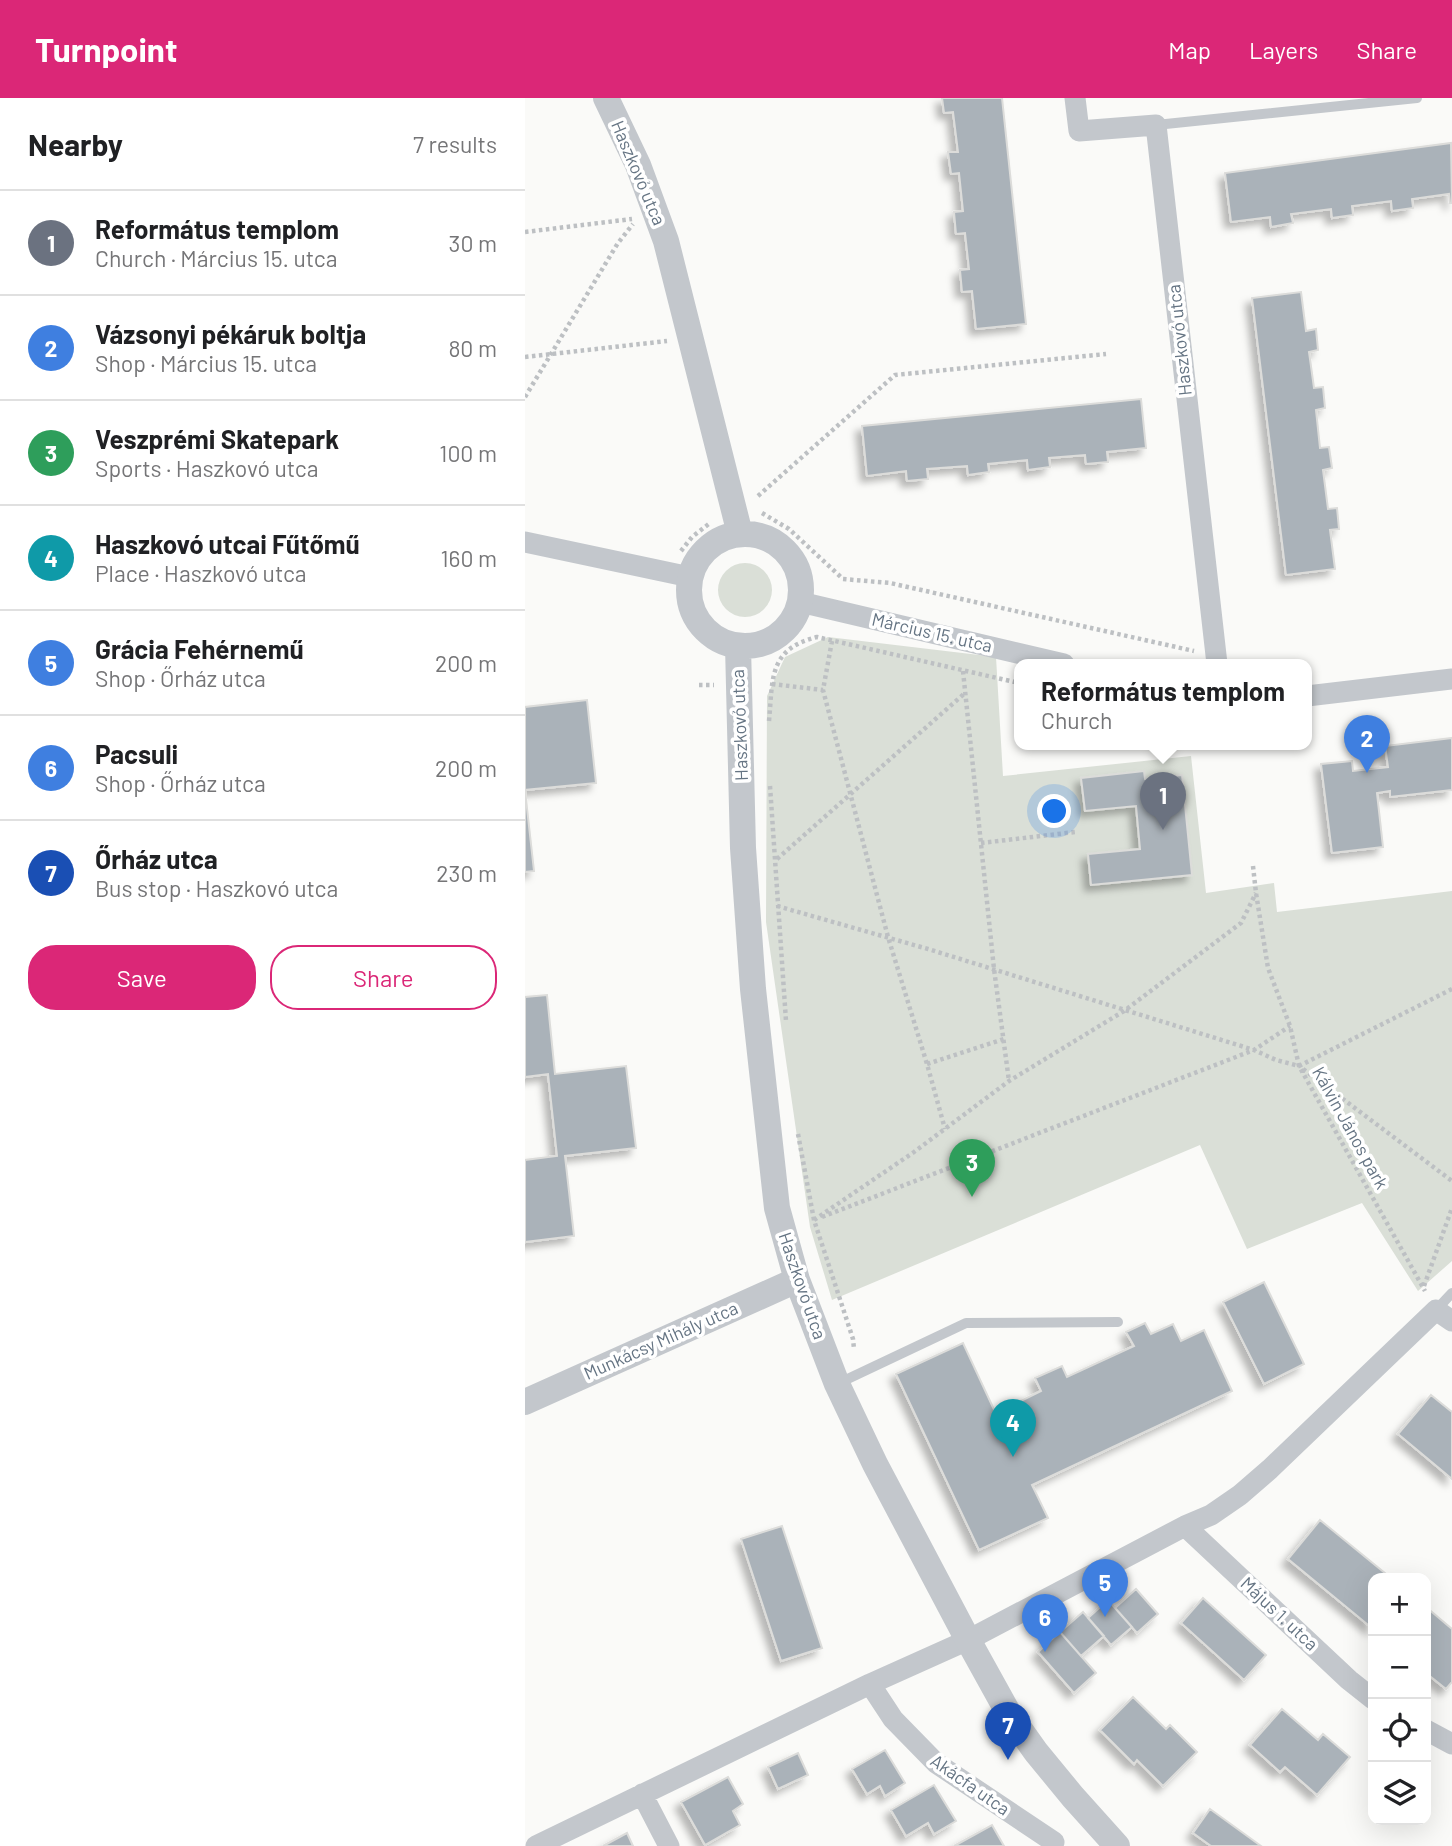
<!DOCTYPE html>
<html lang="en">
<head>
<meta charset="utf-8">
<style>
	:root { --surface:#fff; --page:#f6f6f6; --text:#202124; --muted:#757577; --line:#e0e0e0; --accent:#db2777 }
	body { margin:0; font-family:Barlow,sans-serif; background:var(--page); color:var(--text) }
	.controls { position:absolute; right:21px; bottom:21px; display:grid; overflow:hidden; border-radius:14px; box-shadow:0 7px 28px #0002 }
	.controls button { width:63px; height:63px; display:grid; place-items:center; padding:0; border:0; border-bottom:2px solid var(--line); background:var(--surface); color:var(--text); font:35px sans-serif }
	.you { position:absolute; left:530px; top:714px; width:24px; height:24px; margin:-18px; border:5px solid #fff; border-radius:50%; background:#1a73e8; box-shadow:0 0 0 10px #1a73e833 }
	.badge { display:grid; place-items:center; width:46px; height:46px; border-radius:50%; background:var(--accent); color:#fff; font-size:23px; font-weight:700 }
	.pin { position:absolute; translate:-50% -58px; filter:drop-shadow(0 2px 4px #0008) }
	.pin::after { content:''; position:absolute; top:37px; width:24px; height:21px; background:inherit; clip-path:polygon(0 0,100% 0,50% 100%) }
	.popup { position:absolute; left:489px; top:561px; width:298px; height:91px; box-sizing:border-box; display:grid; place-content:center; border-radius:14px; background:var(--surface); filter:drop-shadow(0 2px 5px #0005); font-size:23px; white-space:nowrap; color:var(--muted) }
	.popup b { font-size:26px; color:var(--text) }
	.popup::after { content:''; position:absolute; left:50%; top:100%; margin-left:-14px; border:14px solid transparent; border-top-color:var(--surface) }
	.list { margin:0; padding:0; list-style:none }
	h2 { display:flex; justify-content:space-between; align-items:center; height:91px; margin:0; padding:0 28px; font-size:30px }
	h2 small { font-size:23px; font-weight:400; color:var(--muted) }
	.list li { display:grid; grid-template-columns:46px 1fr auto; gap:21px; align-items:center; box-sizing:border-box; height:105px; padding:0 28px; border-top:2px solid var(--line) }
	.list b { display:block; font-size:26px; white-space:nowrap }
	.list p { margin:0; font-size:23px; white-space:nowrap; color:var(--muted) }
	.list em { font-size:23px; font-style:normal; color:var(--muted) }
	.actions { display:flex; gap:14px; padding:21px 28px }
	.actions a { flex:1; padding:16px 0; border:2px solid var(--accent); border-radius:28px; text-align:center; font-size:24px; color:var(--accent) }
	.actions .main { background:var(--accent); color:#fff }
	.icon { flex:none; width:38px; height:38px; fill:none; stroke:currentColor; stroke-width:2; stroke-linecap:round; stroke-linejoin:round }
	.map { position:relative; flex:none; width:927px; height:1748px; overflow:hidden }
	header { display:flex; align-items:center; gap:42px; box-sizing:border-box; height:98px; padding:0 35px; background:var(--accent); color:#fff }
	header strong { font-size:33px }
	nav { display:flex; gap:38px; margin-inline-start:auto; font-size:24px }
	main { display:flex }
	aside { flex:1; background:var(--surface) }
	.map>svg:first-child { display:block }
	.green { fill:#dadfd7 }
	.building { fill:#aab2b9; stroke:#dcdcda; stroke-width:2; filter:url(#shadow) }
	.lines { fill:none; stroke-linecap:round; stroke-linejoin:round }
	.path { stroke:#bdc0c3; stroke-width:4.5; stroke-dasharray:3.5 3.5; stroke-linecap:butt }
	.service { stroke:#c3c7cc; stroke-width:10 }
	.minor { stroke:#c3c7cc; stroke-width:21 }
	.tertiary { stroke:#c3c7cc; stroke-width:26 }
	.labels { text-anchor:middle; stroke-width:7; stroke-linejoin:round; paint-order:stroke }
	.street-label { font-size:18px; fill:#657483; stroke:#fff }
</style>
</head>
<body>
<header>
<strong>Turnpoint</strong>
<nav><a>Map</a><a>Layers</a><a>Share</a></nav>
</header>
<main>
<aside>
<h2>Nearby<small>7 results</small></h2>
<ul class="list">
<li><span class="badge" style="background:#6b7280">1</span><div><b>Református templom</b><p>Church · Március 15. utca</p></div><em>30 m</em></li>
<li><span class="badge" style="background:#3f7fe0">2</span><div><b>Vázsonyi pékáruk boltja</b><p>Shop · Március 15. utca</p></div><em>80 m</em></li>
<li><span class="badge" style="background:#2e9e5b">3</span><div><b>Veszprémi Skatepark</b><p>Sports · Haszkovó utca</p></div><em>100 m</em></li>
<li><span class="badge" style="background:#0f9aa8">4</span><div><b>Haszkovó utcai Fűtőmű</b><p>Place · Haszkovó utca</p></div><em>160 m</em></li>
<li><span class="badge" style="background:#3f7fe0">5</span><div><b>Grácia Fehérnemű</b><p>Shop · Őrház utca</p></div><em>200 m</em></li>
<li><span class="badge" style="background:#3f7fe0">6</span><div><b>Pacsuli</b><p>Shop · Őrház utca</p></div><em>200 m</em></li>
<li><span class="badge" style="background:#1a4fb4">7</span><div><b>Őrház utca</b><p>Bus stop · Haszkovó utca</p></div><em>230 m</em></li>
</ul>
<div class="actions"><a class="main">Save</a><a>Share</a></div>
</aside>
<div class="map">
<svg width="927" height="1748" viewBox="0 0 927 1748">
	<defs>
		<filter id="shadow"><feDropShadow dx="-6" dy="6" stdDeviation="3.5" flood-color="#0004"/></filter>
	</defs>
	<rect width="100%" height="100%" fill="#fafaf8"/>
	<path class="green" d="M193 492a27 27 0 1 1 54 0a27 27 0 1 1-54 0Z
		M303,539L471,559L478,678L666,658L681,795L749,785L752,814L927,793V1163L893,1193L837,1105L722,1151L675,1047L307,1202L285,1129L241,824L242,598L260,559Z"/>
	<path class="building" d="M417,0H477L501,226L451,231L447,193L437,194L435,172L444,171L440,135L431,136L429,114L438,113L434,75L426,76L423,54H433L428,14L419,15Z
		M926,45L927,105H925L924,96L887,101L888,110L867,113L866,103L827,108L828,117L807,120L806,111L766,116L768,125L746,129L745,119L706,124L700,75Z
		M776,194L781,233L791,231L793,252L784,254L789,290L798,289L800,310L791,312L795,350L804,349L807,370L798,372L803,411L812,410L814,431L805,432L810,471L761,477L727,200Z
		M616,301L621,350L582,354L583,364L561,366L560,357L524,360L525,369L503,372L502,362L463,366L464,374L443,377L442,368L402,371L403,381L382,383L381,373L342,378L337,328Z
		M62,602L71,685L0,692L9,773L0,774V609Z
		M927,640V692L865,699V693L852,695L858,749L807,755L796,666L827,663L828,673L863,669L860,648Z
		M619,673L620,681L657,677L667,777L566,787L563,756L615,751L611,708L560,713L556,680Z
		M22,897L30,976L101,968L111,1050L40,1058L49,1138L0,1144V1062L32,1058L23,976L0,979V899Z
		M739,1184L779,1266L739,1286L698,1204Z
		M620,1225L626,1236L648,1226L656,1243L679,1232L707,1293L507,1387L523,1420L454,1452L371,1276L438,1245L478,1331L490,1326L482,1310L516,1293L510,1280L537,1268L542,1279L609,1248L601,1234Z
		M906,1297L927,1314V1381L873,1336Z
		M795,1422L866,1480H848V1531L763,1461Z
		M257,1428L297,1550L256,1563L216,1441Z
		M611,1491L633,1516L612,1535L590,1510Z
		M678,1500L741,1557L719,1582L656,1525Z
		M583,1502L607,1529L586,1547L563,1520Z
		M901,1509L927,1531V1584L921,1591L901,1575Z
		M558,1514L579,1538L556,1558L535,1534Z
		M535,1534L571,1575L549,1595L513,1554Z
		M608,1599L641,1631L645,1627L672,1654L638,1688L612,1662L609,1666L575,1632Z
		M757,1611L793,1642L798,1636L825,1659L792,1697L760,1669L755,1674L725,1647Z
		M360,1652L380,1685L360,1698L355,1688L342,1696L327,1671Z
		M273,1655L283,1677L253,1691L243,1669Z
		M203,1679L218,1706L208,1713L215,1727L180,1747L156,1704Z
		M409,1687L431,1723L409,1736L403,1725L381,1738L366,1712Z
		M685,1711L736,1748H686L668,1735Z
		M467,1727L479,1748H429Z
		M102,1735L108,1748H78Z"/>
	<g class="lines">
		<path class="path" d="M0,134L107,121
			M0,259L142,243
			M0,299L93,145L108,126
			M233,398L370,277L581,256
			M237,415L264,431L318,481L365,485L669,553
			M156,453L167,439L185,425
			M307,543L298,592L363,839L402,966L420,1031
			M438,573L469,871L484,983
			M247,586L298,592
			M174,587H189
			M244,623C248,581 243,551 292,539L494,585
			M245,688L261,923
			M456,745L550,734
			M252,761L440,595
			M728,768L731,795L743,870L765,928L774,968L900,1193
			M252,808L403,851L729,952L751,962L774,968L927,891
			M402,966L479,941
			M778,971L927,1083
			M273,1036L289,1122L328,1241L329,1251
			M297,1119L729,952L765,928
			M289,1122L389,1054L484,983L599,913L716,825L731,795
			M899,1188L927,1110"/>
		<path class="service" d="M631,27L892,0
			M911,1212L927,1195
			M312,1286L441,1225L593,1224"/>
		<path class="minor" d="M550,0L554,33L631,27L692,566
			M0,444L165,479
			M275,504L539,566
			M782,598L927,581
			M660,1428L824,1582L848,1601
			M345,1586L368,1621L411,1665L529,1744
			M901,1632L927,1646
			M117,1696L144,1748
			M11,1748L345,1586L443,1542L660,1428L686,1417L715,1397L745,1371L911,1212L927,1223"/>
		<path class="tertiary" d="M81,0L113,67L141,143L215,436
			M164 492a56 56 0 1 1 112 0a56 56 0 1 1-112 0Z
			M213,548L218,750L228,891L252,1110L272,1182L312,1286L350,1366L443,1542L484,1616L511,1654L548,1699L592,1748
			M0,1304L272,1182"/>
	</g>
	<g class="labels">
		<g class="street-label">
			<text transform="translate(113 75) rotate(67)" y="6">Haszkovó utca</text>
			<text transform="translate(655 242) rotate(-96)" y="6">Haszkovó utca</text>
			<text transform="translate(407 535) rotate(13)" y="6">Március 15. utca</text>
			<text transform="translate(215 627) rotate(-92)" y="6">Haszkovó utca</text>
			<text transform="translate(825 1030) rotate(61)" y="6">Kálvin János park</text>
			<text transform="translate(277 1188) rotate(71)" y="6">Haszkovó utca</text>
			<text transform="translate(136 1243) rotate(-24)" y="6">Munkácsy Mihály utca</text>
			<text transform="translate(754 1516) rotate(43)" y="6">Május 1. utca</text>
			<text transform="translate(445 1687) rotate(35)" y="6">Akácfa utca</text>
		</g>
	</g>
</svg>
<div class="controls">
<button>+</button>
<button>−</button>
<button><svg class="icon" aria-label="locate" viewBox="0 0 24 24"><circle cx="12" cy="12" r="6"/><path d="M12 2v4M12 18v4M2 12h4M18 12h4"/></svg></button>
<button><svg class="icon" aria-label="layers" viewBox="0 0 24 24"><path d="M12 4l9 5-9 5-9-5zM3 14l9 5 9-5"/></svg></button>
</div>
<div class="you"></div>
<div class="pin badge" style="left:638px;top:732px;background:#6b7280">1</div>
<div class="popup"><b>Református templom</b>Church</div>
<div class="pin badge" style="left:842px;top:675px;background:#3f7fe0">2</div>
<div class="pin badge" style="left:447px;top:1099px;background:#2e9e5b">3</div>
<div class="pin badge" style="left:488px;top:1359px;background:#0f9aa8">4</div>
<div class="pin badge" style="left:580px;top:1519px;background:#3f7fe0">5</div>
<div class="pin badge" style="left:520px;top:1554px;background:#3f7fe0">6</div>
<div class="pin badge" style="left:483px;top:1662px;background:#1a4fb4">7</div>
</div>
</main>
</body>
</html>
